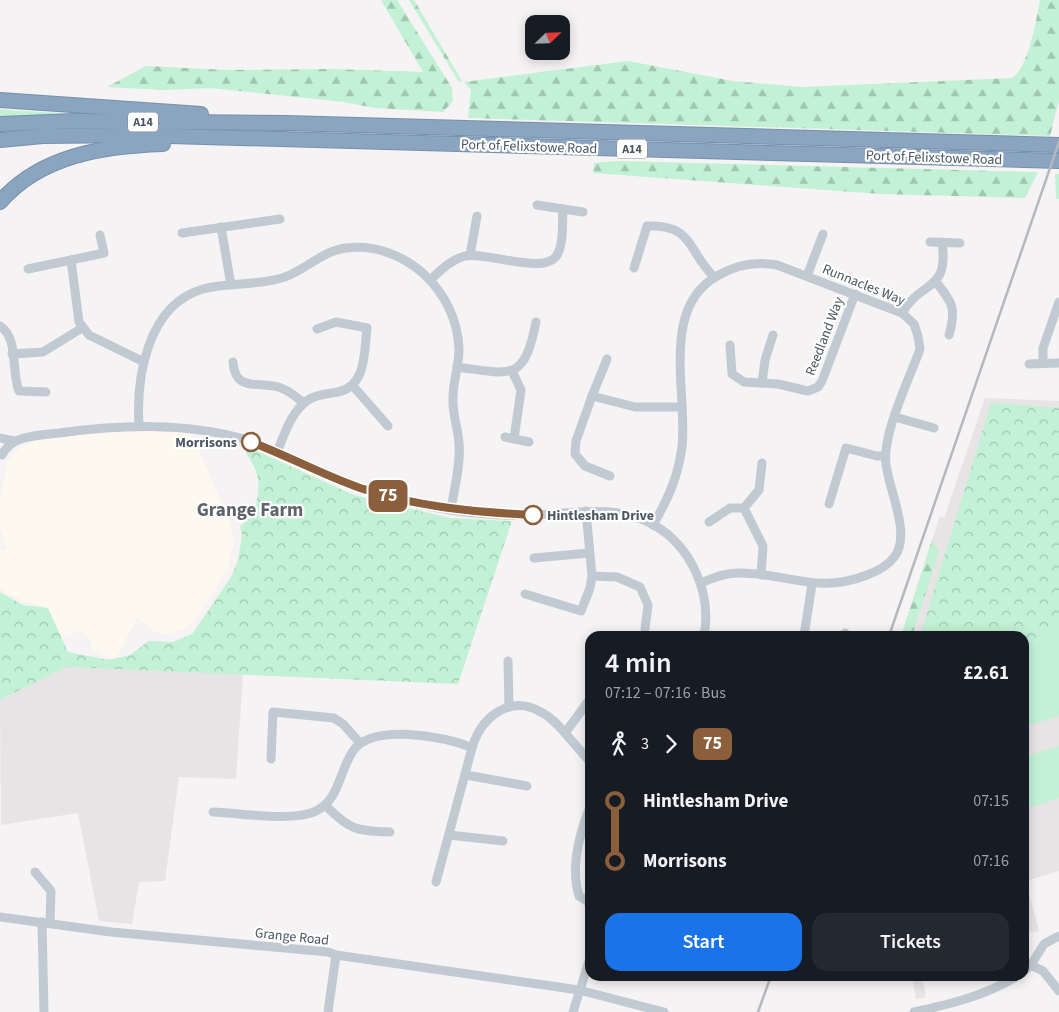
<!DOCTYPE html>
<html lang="en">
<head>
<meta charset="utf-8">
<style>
  body { margin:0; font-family:"Source Sans 3",sans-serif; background:#242831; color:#f1f3f6; height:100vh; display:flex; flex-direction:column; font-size:19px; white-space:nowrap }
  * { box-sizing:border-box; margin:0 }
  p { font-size:16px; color:#9ea1a6 }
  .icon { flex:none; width:28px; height:28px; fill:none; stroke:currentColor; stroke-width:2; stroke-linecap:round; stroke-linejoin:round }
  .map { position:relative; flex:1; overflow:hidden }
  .details { position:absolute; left:585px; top:631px; width:444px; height:350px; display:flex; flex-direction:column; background:#171b24; border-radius:15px; box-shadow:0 2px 12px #0003 }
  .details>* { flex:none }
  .badge { padding:0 10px; border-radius:8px; font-size:18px; line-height:32px }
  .needle { width:32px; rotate:67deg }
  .buttons { position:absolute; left:525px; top:15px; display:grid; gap:10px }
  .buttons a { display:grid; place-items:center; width:45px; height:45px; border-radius:10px; background:#171b24; box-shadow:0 2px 12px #0003; font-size:25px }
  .map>.badge { position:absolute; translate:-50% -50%; box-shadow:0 0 0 2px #fff }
  .legs { display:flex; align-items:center; gap:8px; height:55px; padding:0 20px; font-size:16px }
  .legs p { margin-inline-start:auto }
  .head { display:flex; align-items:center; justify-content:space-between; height:85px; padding:0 20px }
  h1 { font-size:28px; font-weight:600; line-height:38px }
  .cta { display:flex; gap:10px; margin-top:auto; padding:10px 20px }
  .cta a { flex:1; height:58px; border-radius:15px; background:#1a73e8; color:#fff; font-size:20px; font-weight:600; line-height:58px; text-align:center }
  .cta a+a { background:#242831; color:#f1f3f6 }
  ul { padding:0 20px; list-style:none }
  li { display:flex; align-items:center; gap:18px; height:60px; font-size:19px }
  li i { display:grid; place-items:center; width:8px; height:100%; margin:0 6px; background:currentColor }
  li i::after { content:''; width:12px; height:12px; margin:-6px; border:4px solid; border-radius:50%; background:#171b24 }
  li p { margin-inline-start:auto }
  li:first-child i { background:linear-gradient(#0000 50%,currentColor 0) }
  li:last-child i { background:linear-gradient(currentColor 50%,#0000 0) }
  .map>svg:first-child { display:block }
  .commercial { fill:#fdf9ef }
  .education { fill:#e6e4e5 }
  .grass { fill:#c3f1d5 }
  .forest { fill:url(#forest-firs) }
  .park { fill:url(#park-crowns) }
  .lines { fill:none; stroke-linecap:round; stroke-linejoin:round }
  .highway-casing { stroke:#7690ad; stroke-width:16 }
  .minor { stroke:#c1cad2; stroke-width:9 }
  .highway { stroke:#8ba5c1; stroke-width:14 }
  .rail { stroke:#b5b8bd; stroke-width:2.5 }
  .line-1-casing { stroke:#fff; stroke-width:11 }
  .line-1 { stroke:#8b5e3c; stroke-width:8 }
  .stop-1-dot { fill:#fff; stroke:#8b5e3c; stroke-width:2.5 }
  .labels { text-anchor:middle; stroke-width:4.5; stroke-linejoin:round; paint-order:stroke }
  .shield { fill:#fff; stroke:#808990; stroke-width:1 }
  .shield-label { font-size:12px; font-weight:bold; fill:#4a5661 }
  .street-label { font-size:14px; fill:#4a5661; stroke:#fff }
  .stop-label { font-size:14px; font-weight:bold; fill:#4a5661; stroke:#fff; text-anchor:end }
  .district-label { font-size:19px; font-weight:bold; fill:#5f6368; stroke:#fff }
</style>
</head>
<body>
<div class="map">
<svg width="1059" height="1012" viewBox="0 0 1059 1012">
  <defs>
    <pattern id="forest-firs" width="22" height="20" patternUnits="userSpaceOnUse" patternTransform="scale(1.25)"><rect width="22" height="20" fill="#c3f1d5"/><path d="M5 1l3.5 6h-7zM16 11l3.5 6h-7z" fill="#a0c6b0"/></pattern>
    <pattern id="park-crowns" width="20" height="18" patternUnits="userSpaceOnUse" patternTransform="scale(1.25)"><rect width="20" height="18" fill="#c3f1d5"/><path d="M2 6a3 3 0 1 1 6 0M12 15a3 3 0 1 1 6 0" fill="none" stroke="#a0c6b0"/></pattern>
  </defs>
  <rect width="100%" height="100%" fill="#f5f3f3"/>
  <path class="commercial" d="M121,431L191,432L230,522L234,543L228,568L217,587L193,623L183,630L169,634L154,632L137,618L117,657L112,658L92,650L91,644L82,630L60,638L48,608L23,601L0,589V551L7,548L0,529V498L8,462L19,448L38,440Z"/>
  <g class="education">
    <path d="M985,398L1059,401V871L1026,881L1039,931L1027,933L1024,922V636H901L940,516L944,518Z"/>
    <path d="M66,667L243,674L236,779L179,777L165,881L139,882L132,924L99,921L78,813L1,825L0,700Z"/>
    <path d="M912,976H922L926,997L916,999Z"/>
  </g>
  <g class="grass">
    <path d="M0,109L10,110L109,116L0,121Z"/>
    <path d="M1059,632V716L1024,727V643Z"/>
    <path d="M1059,746V798L1031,807L1024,786V757Z"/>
  </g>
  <g class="forest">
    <path d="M381,0H397L452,88L453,101L443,112L375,108L344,102L210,88L164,90L107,87L146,66L227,70L333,69L423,72Z"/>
    <path d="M409,0H414L462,81L459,82Z"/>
    <path d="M1040,0H1059V100L1050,136L468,118L471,90L464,82L628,61L733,81L803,87L1012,78C1029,67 1036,20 1040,0Z"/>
    <path d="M619,161L996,171L1038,172L1025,198L880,194L593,173L594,163Z"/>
    <path d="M1055,174H1059V199H1056Z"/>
    <path d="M932,540L939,551L912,636H901Z"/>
  </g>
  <g class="park">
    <path d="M991,403L1059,408V632L1024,643V636H920Z"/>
    <path d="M248,447L354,495L450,518L512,521L458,684L66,667L0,700V592L23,605L48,608L68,652L109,660L130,655L149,641L174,642L193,633L231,577L238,560L242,536L240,526L255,514C259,485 263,479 246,453Z"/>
  </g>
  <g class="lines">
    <g class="highway-casing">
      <g id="highway">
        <path d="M0,100L201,114"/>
        <path d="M0,124L75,121L286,123L1059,145"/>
        <path d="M0,140L43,136L136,135L1059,161"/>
        <path d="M0,202C41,155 104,146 163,144"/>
      </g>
    </g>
    <g class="minor">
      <path d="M537,205L583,212"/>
      <path d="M221,227L231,285"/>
      <path d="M182,233L280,219"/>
      <path d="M930,242L960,243"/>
      <path d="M470,255L477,216"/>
      <path d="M71,260L79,322L89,335L144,362"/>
      <path d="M634,268L647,226C693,224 687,250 714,277"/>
      <path d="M28,269L104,253L100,235"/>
      <path d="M807,276L823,234"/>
      <path d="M430,280C440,271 450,260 465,256C486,251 545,276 557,255C564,243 562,223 563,209"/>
      <path d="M936,282C952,302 957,308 949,335"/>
      <path d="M902,313C922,279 949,293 942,242"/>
      <path d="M0,326C19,338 11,372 19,391L46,392"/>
      <path d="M730,345L732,374L744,382L778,384L808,391L818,387L822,381L855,294"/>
      <path d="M12,354L43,352L82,328"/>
      <path d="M233,362C235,394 261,380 281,388C290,391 297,398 304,403"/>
      <path d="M1043,363V348L1059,302"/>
      <path d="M1029,364L1059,363"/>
      <path d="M457,367C511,374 524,383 536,322"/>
      <path d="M512,371L521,390L514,439"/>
      <path d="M762,383L765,360L773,335"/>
      <path d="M353,386L388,426"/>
      <path d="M592,396L607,359"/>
      <path d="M895,417L934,428"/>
      <path d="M139,426C136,378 147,305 203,289C229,282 259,286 285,277C307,269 322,251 346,248C405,241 457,291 459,349C459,367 452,384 453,402C453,416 458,429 459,443C461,465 454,489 451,510"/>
      <path d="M505,437L529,442"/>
      <path d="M0,438L14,441"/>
      <path d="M277,452C285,433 291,412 308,400C317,394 328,394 338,392C367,386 364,351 367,328L336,322L317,329"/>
      <path d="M2,455C11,435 40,435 59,433C120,425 184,422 244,439C276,449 306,466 337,479C372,494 412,504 450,510C477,514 508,516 535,515C576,513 616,504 654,525C692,547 712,594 704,636"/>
      <path d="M610,476L585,466L575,454L576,441L592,396L635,407H682"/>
      <path d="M829,504L846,448L877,456H885"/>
      <path d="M709,522L730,508H744"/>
      <path d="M653,525C668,499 678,477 682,447C688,393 659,306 719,275C738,264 756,261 777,265L902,313L914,324L918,336L920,349C909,380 882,434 886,464C889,491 911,533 895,556C888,566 878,571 867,575C816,595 786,572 737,573C724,573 712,578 701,583"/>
      <path d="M534,558L589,553"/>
      <path d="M761,575L763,546L744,508L759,490L762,463"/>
      <path d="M592,576L617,577L640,587L648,605L645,629"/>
      <path d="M525,594L581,611L590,588L592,576L586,511"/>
      <path d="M804,636L812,584"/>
      <path d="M844,636L845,633"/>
      <path d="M508,661L509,707"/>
      <path d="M590,699L565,733L590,762"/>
      <path d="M271,759L273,712L334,718L343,724L360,743"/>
      <path d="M466,775L527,786"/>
      <path d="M325,805C350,830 356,831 390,832"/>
      <path d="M590,807C580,832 570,868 579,896L590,903"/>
      <path d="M213,812C239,813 294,822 316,811C340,799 339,771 353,751C371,723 446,736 472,748"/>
      <path d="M449,835L503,841"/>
      <path d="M35,872L51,891L50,923"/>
      <path d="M436,882L472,748C481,717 510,694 541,712C551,717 558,725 565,733"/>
      <path d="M0,917L111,932L328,952L336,955L579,990L664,1012"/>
      <path d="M42,922L44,1012"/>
      <path d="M1031,965L1043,971L1059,991"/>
      <path d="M1024,971L1031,965L1044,944L1059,936"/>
      <path d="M328,1012L336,955"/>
      <path d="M573,1012L590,958"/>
      <path d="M914,1012C950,1004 985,996 1017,976"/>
    </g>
    <use href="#highway" class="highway"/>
    <g class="rail">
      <path d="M889,636L1059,142"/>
      <path d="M758,1012L771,976"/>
    </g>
  </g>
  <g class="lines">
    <g class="line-1-casing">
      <path id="line-1" d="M251,442C288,456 323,475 360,488C417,507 474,512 533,515"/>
    </g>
    <use href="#line-1" class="line-1"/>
  </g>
  <g class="stop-1-dot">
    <circle cx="251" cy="442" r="9"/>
    <circle cx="533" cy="515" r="9"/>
  </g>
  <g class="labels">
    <g class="shield">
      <rect x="128" y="112.5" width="30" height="19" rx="4"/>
      <rect x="617" y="139.5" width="30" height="19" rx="4"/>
    </g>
    <g class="shield-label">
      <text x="143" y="126">A14</text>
      <text x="632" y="153">A14</text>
    </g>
    <g class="street-label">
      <text transform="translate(529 146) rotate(2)" y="5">Port of Felixstowe Road</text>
      <text transform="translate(934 157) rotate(2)" y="5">Port of Felixstowe Road</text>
      <text transform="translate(864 284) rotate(22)" y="5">Runnacles Way</text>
      <text transform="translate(824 336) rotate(-69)" y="5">Reedland Way</text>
      <text transform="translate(292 936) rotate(6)" y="5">Grange Road</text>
    </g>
    <g class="stop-label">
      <text x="237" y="447">Morrisons</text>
      <text x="547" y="520" text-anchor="start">Hintlesham Drive</text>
    </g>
    <g class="district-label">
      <text x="250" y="516">Grange Farm</text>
    </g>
  </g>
</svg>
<div class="buttons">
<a><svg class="needle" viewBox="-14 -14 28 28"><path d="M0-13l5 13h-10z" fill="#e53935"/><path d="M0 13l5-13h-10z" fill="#9ea1a6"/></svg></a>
</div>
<b class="badge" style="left:388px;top:496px;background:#8b5e3c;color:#fff">75</b>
<section class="details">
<div class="head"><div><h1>4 min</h1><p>07:12 – 07:16 · Bus</p></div><b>£2.61</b></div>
<div class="legs"><svg class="icon" aria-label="walk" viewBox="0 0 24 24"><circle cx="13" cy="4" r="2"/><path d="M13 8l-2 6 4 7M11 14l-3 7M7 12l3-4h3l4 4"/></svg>3<svg class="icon" aria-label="forward" viewBox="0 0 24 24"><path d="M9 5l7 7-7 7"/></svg><b class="badge" style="background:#8b5e3c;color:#fff">75</b></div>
<ul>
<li><i style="color:#8b5e3c"></i><b>Hintlesham Drive</b><p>07:15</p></li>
<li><i style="color:#8b5e3c"></i><b>Morrisons</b><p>07:16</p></li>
</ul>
<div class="cta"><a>Start</a><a>Tickets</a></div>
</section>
</div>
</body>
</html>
